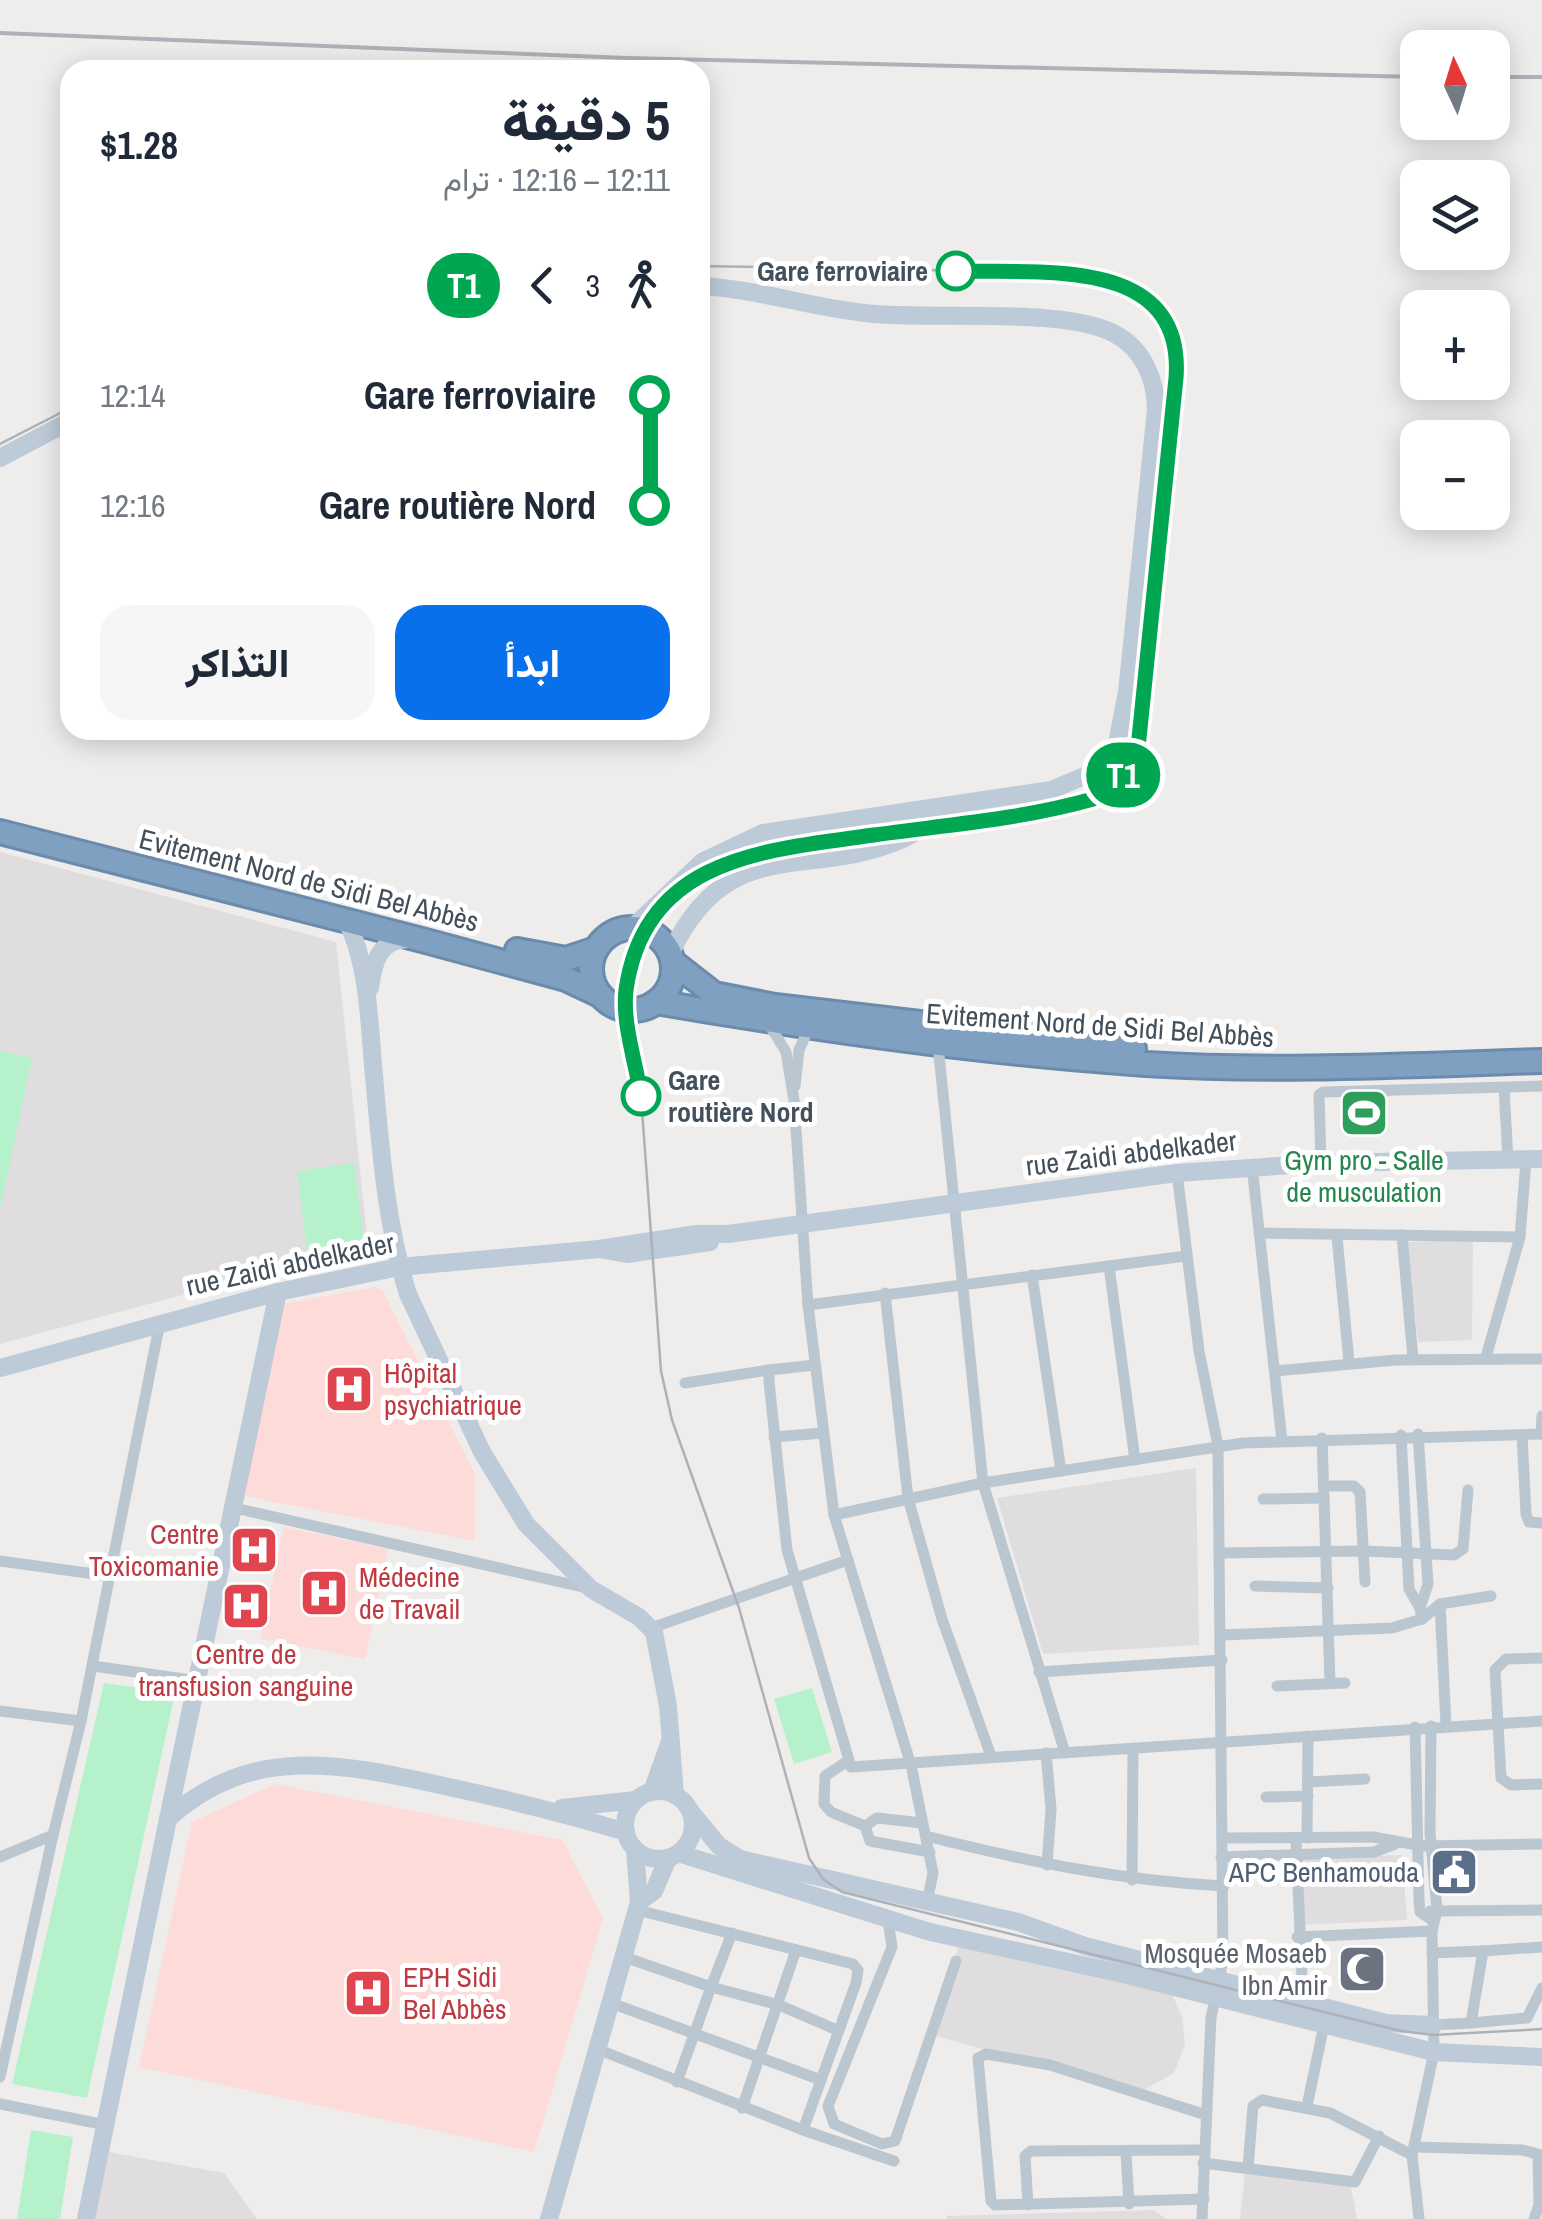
<!DOCTYPE html>
<html lang="ar">
<head>
<meta charset="utf-8">
<style>
  body { margin:0; font-family:"Archivo Narrow",Vazirmatn,sans-serif; background:#f6f6f7; color:#1f2937; direction:rtl; height:100vh; display:flex; flex-direction:column; font-size:38px; white-space:nowrap }
  * { box-sizing:border-box; margin:0 }
  p { font-size:32px; color:#747a83 }
  .icon { flex:none; width:55px; height:55px; fill:none; stroke:currentColor; stroke-width:2; stroke-linecap:round; stroke-linejoin:round }
  .map { position:relative; flex:1; overflow:hidden; direction:ltr }
  .drawer { position:absolute; left:60px; top:60px; width:650px; height:680px; display:flex; flex-direction:column; background:#fff; border-radius:30px; box-shadow:0 5px 25px #0003; direction:rtl }
  .drawer>* { flex:none }
  .badge { padding:0 20px; border-radius:32px; font-size:35px; line-height:65px }
  .needle { width:65px; rotate:356deg }
  .tools { position:absolute; left:1400px; top:30px; display:grid; gap:20px }
  .tools a { display:grid; place-items:center; width:110px; height:110px; border-radius:20px; background:#fff; box-shadow:0 5px 25px #0003; font-size:50px }
  .map>.badge { position:absolute; translate:-50% -50%; box-shadow:0 0 0 5px #fff }
  .legs { display:flex; align-items:center; gap:15px; height:110px; padding:0 40px; font-size:32px }
  .legs p { margin-inline-start:auto }
  .head { display:flex; align-items:center; justify-content:space-between; height:170px; padding:0 40px }
  h1 { font-size:55px; font-weight:800; line-height:75px }
  .action { display:flex; gap:20px; margin-top:auto; padding:20px 40px }
  .action a { flex:1; height:115px; border-radius:30px; background:#0970ec; color:#fff; font-size:40px; font-weight:800; line-height:115px; text-align:center }
  .action a+a { background:#f6f6f7; color:#1f2937 }
  ul { padding:0 40px; list-style:none }
  li { display:flex; align-items:center; gap:35px; height:110px; font-size:38px }
  li i { display:grid; place-items:center; width:15px; height:100%; margin:0 12px; background:currentColor }
  li i::after { content:''; width:25px; height:25px; margin:-12px; border:8px solid; border-radius:50%; background:#fff }
  li p { margin-inline-start:auto }
  li:first-child i { background:linear-gradient(#0000 50%,currentColor 0) }
  li:last-child i { background:linear-gradient(currentColor 50%,#0000 0) }
  .map>svg:first-child { display:block }
  .education { fill:#e0ddde }
  .medical { fill:#fddbd8 }
  .green { fill:#b5f2cc }
  .lines { fill:none; stroke-linecap:round; stroke-linejoin:round }
  .highway-casing { stroke:#6a8bac; stroke-width:28 }
  .street { stroke:#bbc7d0; stroke-width:11 }
  .secondary { stroke:#bdcad8; stroke-width:18 }
  .highway { stroke:#7fa0c0; stroke-width:22 }
  .tram { stroke:#aeb2b8; stroke-width:2.5 }
  .rail { stroke:#aeb2b8; stroke-width:4 }
  .line-1-casing { stroke:#fff; stroke-width:22 }
  .line-1 { stroke:#00a651; stroke-width:15 }
  .stop-1-dot { fill:#fff; stroke:#00a651; stroke-width:5 }
  .labels { text-anchor:middle; stroke-width:10; stroke-linejoin:round; paint-order:stroke }
  .stop-label { font-size:28px; font-weight:bold; fill:#43505b; stroke:#fff; text-anchor:end }
  .street-label { font-size:28px; fill:#43505b; stroke:#fff }
  .leisure-label { font-size:28px; fill:#27864d; stroke:#fff }
  .health-label { font-size:28px; fill:#be3a42; stroke:#fff; text-anchor:start }
  .service-label { font-size:28px; fill:#4e5e75; stroke:#fff; text-anchor:end }
  .worship-label { font-size:28px; fill:#5b616d; stroke:#fff; text-anchor:end }
</style>
</head>
<body>
<div class="map">
<svg width="1542" height="2219" viewBox="0 0 1542 2219">
  <rect width="100%" height="100%" fill="#efecec"/>
  <g class="education">
    <path d="M0,852L336,942L369,1255L245,1278L0,1344Z"/>
    <path d="M1473,1240L1472,1340L1418,1342L1407,1242Z"/>
    <path d="M1196,1468L1199,1645L1043,1654L997,1498Z"/>
    <path d="M1402,1855L1407,1920L1299,1925L1298,1859Z"/>
    <path d="M959,1942L1171,1992L1182,2016L1185,2045L1174,2073L1138,2093L937,2036Z"/>
    <path d="M108,2152L224,2173L257,2219H88Z"/>
    <path d="M1245,2171L1349,2176L1357,2219H1240Z"/>
    <path d="M1154,2210L1166,2219H947V2216Z"/>
  </g>
  <g class="medical">
    <path d="M375,1287L383,1291L475,1474V1541L244,1496L283,1304Z"/>
    <path d="M284,1527L388,1549L365,1659L260,1638Z"/>
    <path d="M275,1784L562,1840L603,1918L534,2152L139,2067L192,1822Z"/>
  </g>
  <g class="green">
    <path d="M0,1051L32,1058L0,1210Z"/>
    <path d="M354,1163L365,1248L308,1255L297,1171Z"/>
    <path d="M104,1683L175,1693L87,2098L12,2084Z"/>
    <path d="M812,1688L832,1752L794,1764L774,1699Z"/>
    <path d="M31,2130L73,2137L60,2219H17Z"/>
  </g>
  <g class="lines">
    <g class="highway-casing">
      <g id="highway">
        <path d="M0,832L422,940L566,979L600,995"/>
        <circle cx="632" cy="969" r="41"/>
        <path d="M517,950L566,959L596,949"/>
        <path d="M673,962L714,994L775,1006L1134,1048"/>
        <path d="M656,1002C819,1030 982,1053 1146,1064C1278,1072 1410,1065 1542,1061"/>
      </g>
    </g>
    <g class="street">
      <path d="M767,1021L786,1052L794,1100L808,1305L834,1515L911,1765L933,1873L927,1903"/>
      <path d="M938,1045L983,1483L1065,1753"/>
      <path d="M795,1086L799,1050L809,1028"/>
      <path d="M1504,1088L1508,1160"/>
      <path d="M1321,1163L1319,1095L1323,1092L1542,1086"/>
      <path d="M1252,1166L1282,1441"/>
      <path d="M1177,1173L1199,1351L1218,1446L1223,1960L1211,2018L1202,2219"/>
      <path d="M1259,1233L1520,1237"/>
      <path d="M1402,1235L1413,1359"/>
      <path d="M1337,1237L1349,1362"/>
      <path d="M1109,1266L1135,1460"/>
      <path d="M1032,1275L1061,1471"/>
      <path d="M885,1293L908,1498L942,1619L991,1756"/>
      <path d="M808,1305L1186,1256"/>
      <path d="M1486,1357L1520,1237L1526,1160"/>
      <path d="M815,1365L769,1370V1382L787,1550L851,1767L1542,1721"/>
      <path d="M1275,1371L1396,1360L1542,1359"/>
      <path d="M685,1383L769,1370"/>
      <path d="M1541,1434L1542,1416"/>
      <path d="M1401,1435L1409,1589L1420,1608"/>
      <path d="M1522,1435L1526,1514L1529,1522L1542,1523"/>
      <path d="M774,1437L823,1433"/>
      <path d="M1322,1438L1330,1683"/>
      <path d="M1324,1486H1354L1360,1492L1365,1582"/>
      <path d="M1263,1499L1324,1498"/>
      <path d="M235,1508L587,1588"/>
      <path d="M834,1515L983,1483L1243,1443L1542,1434"/>
      <path d="M1219,1553L1364,1551L1454,1555L1463,1549L1468,1490"/>
      <path d="M0,1561L109,1576"/>
      <path d="M1255,1586L1328,1588"/>
      <path d="M1440,1604L1446,1724"/>
      <path d="M1422,1619L1440,1604L1491,1596"/>
      <path d="M651,1628L848,1560"/>
      <path d="M1221,1635L1392,1628L1422,1619L1420,1608L1428,1584L1418,1434"/>
      <path d="M1542,1658L1506,1659L1495,1670L1501,1778L1511,1785L1542,1784"/>
      <path d="M93,1666L198,1681"/>
      <path d="M1039,1672L1222,1660"/>
      <path d="M1277,1686L1345,1683"/>
      <path d="M0,1711L81,1721L160,1322"/>
      <path d="M1415,1727L1419,1900L1420,1912L1432,1920"/>
      <path d="M1046,1753L1051,1809L1047,1865"/>
      <path d="M846,1762L825,1776L824,1804L831,1812L865,1826"/>
      <path d="M1308,1782L1365,1779"/>
      <path d="M1266,1797L1308,1796"/>
      <path d="M922,1823L877,1818L865,1826L870,1841L930,1852"/>
      <path d="M926,1836C1025,1861 1122,1881 1224,1886"/>
      <path d="M1222,1838L1373,1837L1423,1846L1542,1844"/>
      <path d="M1296,1838L1303,2002"/>
      <path d="M1307,1838L1308,1736"/>
      <path d="M0,1857L53,1835L81,1721"/>
      <path d="M1221,1857L1374,1852L1395,1844"/>
      <path d="M1132,1880L1133,1749"/>
      <path d="M1430,1911L1542,1910"/>
      <path d="M888,1920L892,1947L828,2106L834,2124L882,2144L895,2141L956,1961"/>
      <path d="M1297,1937L1432,1931"/>
      <path d="M1432,1953L1483,1951"/>
      <path d="M624,1957L711,1987L732,1933"/>
      <path d="M611,2003L821,2080"/>
      <path d="M1471,2023L1527,2018L1542,1988"/>
      <path d="M1433,2025L1471,2023L1483,1951L1542,1947"/>
      <path d="M597,2049L803,2130L856,1983L858,1970L853,1964L637,1910"/>
      <path d="M0,2077L53,1835"/>
      <path d="M677,2082L711,1987L779,2005L837,2030"/>
      <path d="M0,2104L106,2125"/>
      <path d="M1307,2106L1324,2025"/>
      <path d="M742,2108L796,1950"/>
      <path d="M1203,2114L1050,2065L986,2054L978,2058L991,2201L995,2205L1204,2199"/>
      <path d="M803,2130L894,2161"/>
      <path d="M1415,2147L1522,2150L1538,2154L1539,2205L1534,2219"/>
      <path d="M1126,2153L1129,2204"/>
      <path d="M1203,2163L1355,2182L1379,2136"/>
      <path d="M1248,2168L1253,2106L1262,2100L1330,2113L1412,2155"/>
      <path d="M1028,2205L1025,2156L1031,2151L1203,2150"/>
      <path d="M1419,2219L1412,2155L1434,2052L1432,1931L1437,1910L1430,1833L1431,1726"/>
    </g>
    <g class="secondary">
      <path d="M0,458L70,421"/>
      <path d="M347,921C368,965 369,1018 373,1065C380,1140 385,1222 408,1294L482,1452L526,1524L591,1589L639,1617L654,1632L668,1706L675,1795"/>
      <path d="M632,928L702,862L763,833L1051,790L1094,772L1117,743L1127,692L1156,410C1156,379 1143,349 1115,334C1062,306 931,321 865,313C809,307 757,289 700,286"/>
      <path d="M670,954C729,830 808,882 905,838C920,831 926,819 938,808"/>
      <path d="M370,988C373,962 380,937 411,939"/>
      <path d="M599,1249L627,1254L710,1242"/>
      <path d="M0,1368L278,1292L399,1267L599,1249L697,1234H728L1177,1173L1321,1163L1542,1159"/>
      <circle cx="659" cy="1825" r="34"/>
      <path d="M652,1792L670,1741"/>
      <path d="M562,1808L636,1800"/>
      <path d="M691,1812L719,1846L740,1859L1018,1922L1085,1946L1386,2023L1433,2025"/>
      <path d="M168,1819L278,1292"/>
      <path d="M678,1853L930,1932L1119,1973L1434,2052L1542,2057"/>
      <path d="M639,1902L654,1891L668,1858"/>
      <path d="M86,2219L168,1819C252,1741 348,1765 449,1787C509,1800 567,1814 626,1832"/>
      <path d="M549,2219L639,1902L635,1849"/>
    </g>
    <use href="#highway" class="highway"/>
    <g class="tram">
      <path d="M700,266C807,268 913,268 1020,273C1050,275 1090,271 1118,282C1152,295 1170,321 1177,355L1140,739C1131,775 1108,794 1074,804L755,851L686,885L661,911L632,965L626,1009L641,1096L661,1371L672,1420L739,1608L809,1858L823,1879L842,1892L1401,2031L1433,2035L1542,2029"/>
      <path d="M0,444L70,408"/>
    </g>
    <g class="rail">
      <path d="M0,33L627,58L1418,77"/>
      <path d="M1492,77H1542"/>
    </g>
  </g>
  <g class="lines">
    <g class="line-1-casing">
      <path id="line-1" d="M641,1096C636,1063 622,1023 626,990C645,856 768,850 874,835C946,825 1023,819 1093,799L1121,778L1138,748L1176,378C1185,254 1038,274 956,271"/>
    </g>
    <use href="#line-1" class="line-1"/>
  </g>
  <defs>
    <g id="stadium-square" transform="scale(2.5)"><rect x="-9" y="-9" width="18" height="18" rx="4" fill="#2e9e5b" stroke="#fff"/><path d="M0-5a6.5 5 0 1 0 0 10a6.5 5 0 1 0 0-10ZM-3.5-1.8h7v3.6h-7Z" fill="#fff"/></g>
    <g id="hospital-square" transform="scale(2.5)"><rect x="-9" y="-9" width="18" height="18" rx="4" fill="#e0444e" stroke="#fff"/><path d="M-5-5h3v3.5h4V-5h3V5h-3V1.5h-4V5h-3Z" fill="#fff"/></g>
    <g id="civic-square" transform="scale(2.5)"><rect x="-9" y="-9" width="18" height="18" rx="4" fill="#5c6f8a" stroke="#fff"/><path d="M-.6-6.5H3V-4.5H.6V-3L4-1V1h2V6H-6V1h2V-1L-.6-3ZM-1.2 2.5V6h2.4V2.5Z" fill="#fff"/></g>
    <g id="mosque-square" transform="scale(2.5)"><rect x="-9" y="-9" width="18" height="18" rx="4" fill="#6b7280" stroke="#fff"/><path d="M3.5-4.9A6 6 0 1 0 3.5 4.9A5 5 0 1 1 3.5-4.9Z" fill="#fff"/></g>
  </defs>
  <g fill-rule="evenodd">
    <use href="#stadium-square" x="1364" y="1113"/>
    <use href="#hospital-square" x="349" y="1389"/>
    <use href="#hospital-square" x="254" y="1550"/>
    <use href="#hospital-square" x="324" y="1593"/>
    <use href="#hospital-square" x="246" y="1606"/>
    <use href="#civic-square" x="1454" y="1872"/>
    <use href="#mosque-square" x="1362" y="1969"/>
    <use href="#hospital-square" x="368" y="1993"/>
  </g>
  <g class="stop-1-dot">
    <circle cx="956" cy="271" r="18"/>
    <circle cx="641" cy="1096" r="18"/>
  </g>
  <g class="labels">
    <g class="stop-label">
      <text x="928" y="281">Gare ferroviaire</text>
      <text x="668" y="1090" text-anchor="start">Gare<tspan x="668" dy="32">routière Nord</tspan></text>
    </g>
    <g class="street-label">
      <text transform="translate(309 880) rotate(14)" y="10">Evitement Nord de Sidi Bel Abbès</text>
      <text transform="translate(1100 1025) rotate(4)" y="10">Evitement Nord de Sidi Bel Abbès</text>
      <text transform="translate(1131 1153) rotate(-7)" y="10">rue Zaidi abdelkader</text>
      <text transform="translate(290 1264) rotate(-12)" y="10">rue Zaidi abdelkader</text>
    </g>
    <g class="leisure-label">
      <text x="1364" y="1170">Gym pro - Salle<tspan x="1364" dy="32">de musculation</tspan></text>
    </g>
    <g class="health-label">
      <text x="384" y="1383">Hôpital<tspan x="384" dy="32">psychiatrique</tspan></text>
      <text x="219" y="1544" text-anchor="end">Centre<tspan x="219" dy="32">Toxicomanie</tspan></text>
      <text x="359" y="1587">Médecine<tspan x="359" dy="32">de Travail</tspan></text>
      <text x="246" y="1664" text-anchor="middle">Centre de<tspan x="246" dy="32">transfusion sanguine</tspan></text>
      <text x="403" y="1987">EPH Sidi<tspan x="403" dy="32">Bel Abbès</tspan></text>
    </g>
    <g class="service-label">
      <text x="1419" y="1882">APC Benhamouda</text>
    </g>
    <g class="worship-label">
      <text x="1327" y="1963">Mosquée Mosaeb<tspan x="1327" dy="32">Ibn Amir</tspan></text>
    </g>
  </g>
</svg>
<div class="tools">
<a><svg class="needle" viewBox="-14 -14 28 28"><path d="M0-13l5 13h-10z" fill="#e53935"/><path d="M0 13l5-13h-10z" fill="#747a83"/></svg></a>
<a><svg class="icon" aria-label="layers" viewBox="0 0 24 24"><path d="M12 4l9 5-9 5-9-5zM3 14l9 5 9-5"/></svg></a>
<a>+</a>
<a>−</a>
</div>
<b class="badge" style="left:1123px;top:775px;background:#00a651;color:#fff">T1</b>
<section class="drawer">
<div class="head"><div><h1>5 دقيقة</h1><p>12:11 – 12:16 · ترام</p></div><b>$1.28</b></div>
<div class="legs"><svg class="icon" aria-label="walk" viewBox="0 0 24 24"><circle cx="13" cy="4" r="2"/><path d="M13 8l-2 6 4 7M11 14l-3 7M7 12l3-4h3l4 4"/></svg>3<svg class="icon" aria-label="back" viewBox="0 0 24 24"><path d="M15 5l-7 7 7 7"/></svg><b class="badge" style="background:#00a651;color:#fff">T1</b></div>
<ul>
<li><i style="color:#00a651"></i><b>Gare ferroviaire</b><p>12:14</p></li>
<li><i style="color:#00a651"></i><b>Gare routière Nord</b><p>12:16</p></li>
</ul>
<div class="action"><a>ابدأ</a><a>التذاكر</a></div>
</section>
</div>
</body>
</html>
